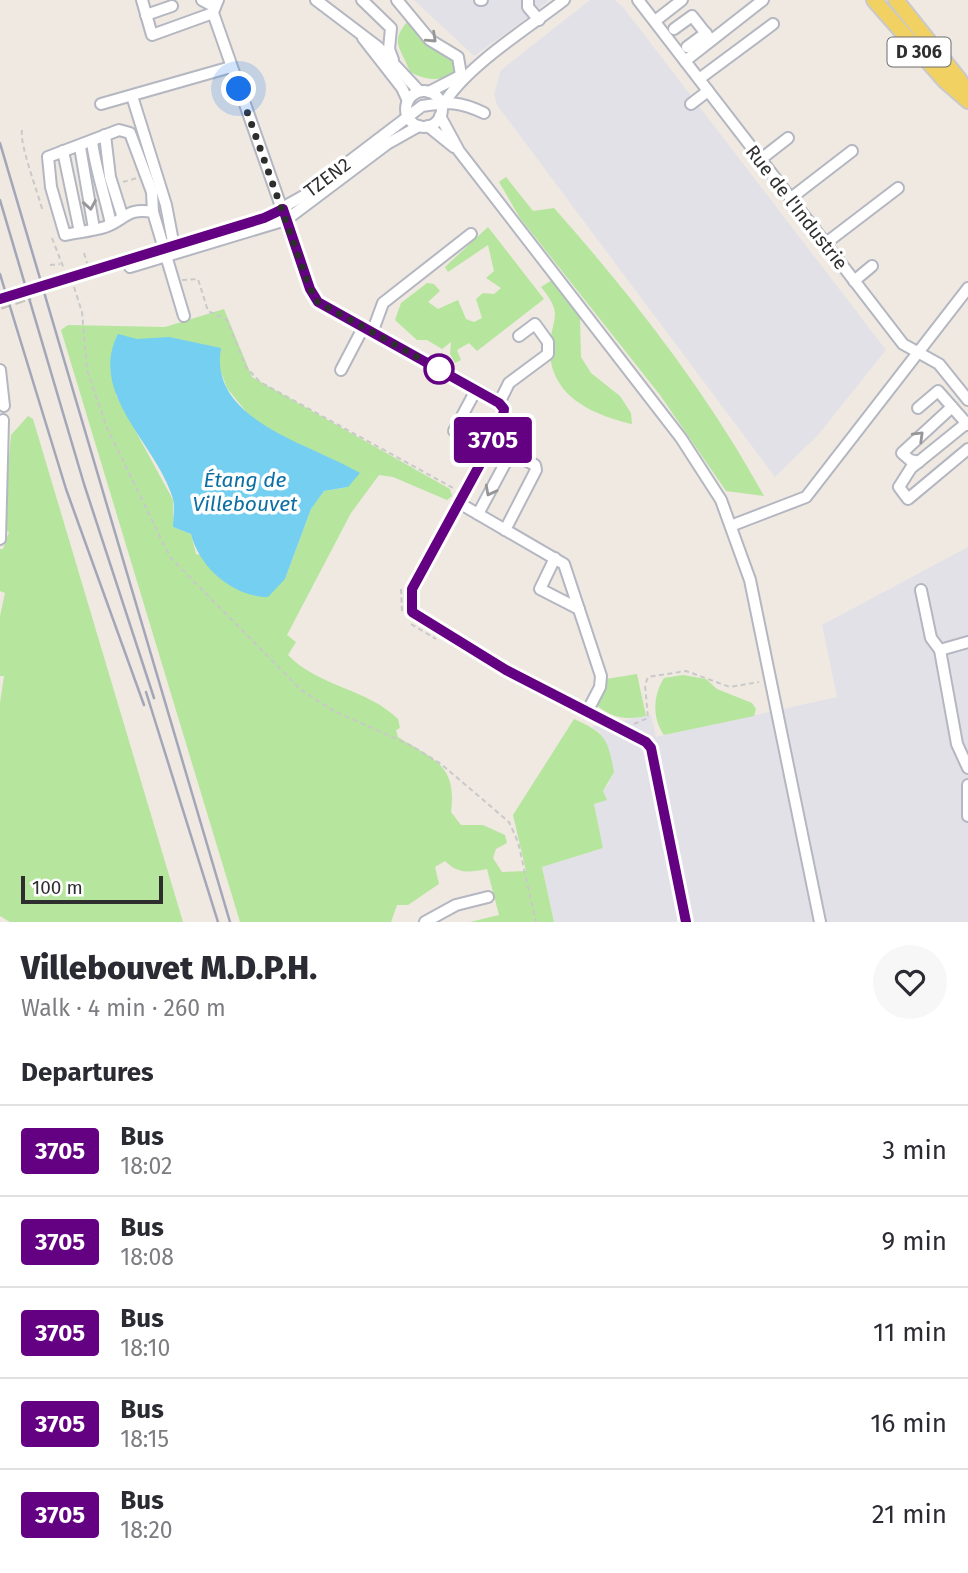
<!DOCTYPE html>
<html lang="en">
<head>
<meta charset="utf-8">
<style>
  body { margin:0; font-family:"Fira Sans",sans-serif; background:#f7f7f7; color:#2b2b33; height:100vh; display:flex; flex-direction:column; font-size:26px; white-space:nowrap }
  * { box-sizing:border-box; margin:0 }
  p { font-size:23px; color:#7c7c81 }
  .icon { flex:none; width:38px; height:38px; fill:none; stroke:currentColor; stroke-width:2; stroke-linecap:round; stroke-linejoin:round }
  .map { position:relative; height:922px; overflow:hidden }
  .drawer { display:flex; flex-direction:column; background:#fff; flex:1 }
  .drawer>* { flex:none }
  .badge { padding:0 14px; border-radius:5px; font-size:24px; line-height:46px }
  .scale { position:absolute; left:21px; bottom:18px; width:142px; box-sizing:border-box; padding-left:7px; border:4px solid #2e2e2e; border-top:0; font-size:19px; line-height:24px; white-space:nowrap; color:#2e2e2e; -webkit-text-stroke:5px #fff; paint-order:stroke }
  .you { position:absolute; width:35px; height:35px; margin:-18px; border:5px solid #fff; border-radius:50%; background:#1a73e8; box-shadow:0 0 0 10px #1a73e833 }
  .map>.badge { position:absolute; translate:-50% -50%; box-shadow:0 0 0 4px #fff }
  h2 { padding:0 21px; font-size:26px; line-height:63px }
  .round { display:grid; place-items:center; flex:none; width:74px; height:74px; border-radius:37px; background:#f7f7f7 }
  .headline { display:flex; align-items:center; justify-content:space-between; height:119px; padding:0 21px }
  h1 { font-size:33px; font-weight:800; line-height:52px }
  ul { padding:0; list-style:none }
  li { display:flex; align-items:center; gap:21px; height:91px; padding:0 21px; border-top:2px solid #e1e1e2 }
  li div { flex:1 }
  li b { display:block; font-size:26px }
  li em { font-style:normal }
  li .badge { min-width:77px; font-weight:700; text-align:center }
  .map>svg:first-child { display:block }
  .industrial { fill:#e3e1e8 }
  .green { fill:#b6e59e; fill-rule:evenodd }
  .water { fill:#75cff0 }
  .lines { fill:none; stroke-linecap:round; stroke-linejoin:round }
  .minor-tunnel { stroke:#c8c4bd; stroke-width:10; stroke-dasharray:10 5; stroke-linecap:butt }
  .minor-casing { stroke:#b4b7c1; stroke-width:14 }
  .major-casing { stroke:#c9c9c9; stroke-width:18 }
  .path { stroke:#c9c9c9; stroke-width:2; stroke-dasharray:5 3.5; stroke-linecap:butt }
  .minor { stroke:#fff; stroke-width:10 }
  .major { stroke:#f2d163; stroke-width:14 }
  .rail { stroke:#a3a6b8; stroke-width:2.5 }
  .oneway { stroke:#969696 }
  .line-casing { stroke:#fff; stroke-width:16 }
  .line { stroke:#640082; stroke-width:10 }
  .walk { stroke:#2e2e2e; stroke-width:7; stroke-dasharray:0 12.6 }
  .stop-dot { fill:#fff; stroke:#640082; stroke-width:3.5 }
  .labels { text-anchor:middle; stroke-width:7; stroke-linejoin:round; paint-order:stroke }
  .shield { fill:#fff; stroke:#6d6d6d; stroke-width:2 }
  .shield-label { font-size:18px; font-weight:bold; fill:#2e2e2e }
  .street-label { font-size:19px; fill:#2e2e2e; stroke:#fff }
  .water-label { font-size:21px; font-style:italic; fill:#0d6fa3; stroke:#fff }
</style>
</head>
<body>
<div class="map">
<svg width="968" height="922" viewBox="0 0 968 922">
  <rect width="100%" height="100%" fill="#efe9e1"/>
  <g class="industrial">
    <path d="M414,0H549L538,9L533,3L524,11L528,17L474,56Z"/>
    <path d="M590,0H615L623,7L886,350L818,435L775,477L497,105L494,94L501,70Z"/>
    <path d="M968,547V922H554L542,867L603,848L594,803L610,782L600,732L591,727L651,715L656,737L837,697L822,625Z"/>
  </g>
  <g class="green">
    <path d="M410,19L451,55L458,71C441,82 428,81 410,72C401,47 388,42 410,19Z"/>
    <path d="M506,177L533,211L554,208C632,296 707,392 764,496L726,491L660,395L520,218L499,182Z"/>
    <path d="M488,227L544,299L477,351L469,343L457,350L461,360L455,363L450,354L451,342L442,349L427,340H417L395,320L401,303L427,283L434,284L440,291L428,302L438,309L458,300L466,319L474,322L482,318L476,299L483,293L494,294L501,288L486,278L494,271L488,245L448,272L445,267Z"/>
    <path d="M552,280L580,317L581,357L591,373L620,396L631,413L632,424C593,415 549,396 550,348C551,317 565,316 541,287Z"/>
    <path d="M224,309L252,377L450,489L452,496L447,500L393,477L379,475L351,513L287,635L296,642L288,655C317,686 368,689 398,719L400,728L396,730L398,737C434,760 457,764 451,812L461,825H483L505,835L507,843L496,849L493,858L502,872L526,871L513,815L574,719C605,733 608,738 614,772L603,791L607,800L594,804L603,848L542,867L554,922H470L499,915L487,869C470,872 459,875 445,861L435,867L439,884L408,905H397L391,922H240L61,330L68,325L165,327ZM118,335L218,364L227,388L252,419L276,433L348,487L324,491L311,509L285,579L196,554L191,534L173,527V500L116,395Z"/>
    <path d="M28,416L33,419L183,922H10L0,916V703L4,676H0V616L5,593L0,591V549H3L9,532L3,528L11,435Z"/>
    <path d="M637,674L646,716C622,721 610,717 591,701L606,679Z"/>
    <path d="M683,675L706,679L717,689L752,703L756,709L754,716L664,735C652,718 653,695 664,678Z"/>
  </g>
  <path class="water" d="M118,334L137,339L169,337L221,348C208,421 312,444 360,473L348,487L324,491L311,509L285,579L268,597C233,597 199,567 191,534L173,527C173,518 175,507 173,499C158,445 87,394 118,334Z"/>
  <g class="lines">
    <path class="minor-tunnel" d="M0,305L30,295"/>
    <g class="minor-casing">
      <g id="minor">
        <path d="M142,0L152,35L213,13"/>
        <path d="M202,0L215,7L218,0"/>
        <path d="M316,0L378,47L419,91"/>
        <path d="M362,0L391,28L389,49L393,60"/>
        <path d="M397,0L430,40L458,57L461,75"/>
        <path d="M480,0H482"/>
        <path d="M528,0V7L539,20"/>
        <path d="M638,0L903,344L939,364L968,400"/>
        <path d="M215,7L213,13L310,289L318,302L492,398L504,409L502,424L412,589V612L506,670L646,742L651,748L686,922"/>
        <path d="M146,15L172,6"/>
        <path d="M655,21L682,0"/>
        <path d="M674,29L692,16L711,40"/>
        <path d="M363,38L402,88L408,101"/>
        <path d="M687,47L706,33"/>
        <path d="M685,61L763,0"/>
        <path d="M699,79L773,24"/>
        <circle cx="424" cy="109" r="18"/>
        <path d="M429,92L460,76"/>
        <path d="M132,96L166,205L175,252"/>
        <path d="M101,104L231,67"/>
        <path d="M691,104L708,91"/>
        <path d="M443,105C466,66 528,28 564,0"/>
        <path d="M440,116L459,151L681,438L721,500L750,580L820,922"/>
        <path d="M428,126L454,147"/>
        <path d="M105,135L110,177L122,215"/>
        <path d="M92,142C96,171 105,196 111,224"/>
        <path d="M80,147L94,229"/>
        <path d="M63,151L80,232"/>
        <path d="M761,159L788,138"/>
        <path d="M791,198L852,151"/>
        <path d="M153,212C127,207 125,220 105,227C92,231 78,232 65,235L51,187L48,157L119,130L130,133L152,192L153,212L184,316"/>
        <path d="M826,243L898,188"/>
        <path d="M130,267L286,220L387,144L419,126"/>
        <path d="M854,281L872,266"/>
        <path d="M0,299L264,218L305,195L422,106C449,102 459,101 484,113"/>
        <path d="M372,333L383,303L471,234"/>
        <path d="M0,370L4,406"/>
        <path d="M341,370L363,328"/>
        <path d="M499,403L509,383L548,354V342L535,324L519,336"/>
        <path d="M918,408L938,391L968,425"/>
        <path d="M968,422L911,468L899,487L908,499L968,449"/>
        <path d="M454,431L476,390"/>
        <path d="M919,462L910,460L902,453L952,407"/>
        <path d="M459,503L564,564L601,676L600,687L587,712"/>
        <path d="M478,514L509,456L515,455L535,465L536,470L505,530"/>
        <path d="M733,525L806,497L968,288"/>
        <path d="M0,539L3,420"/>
        <path d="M555,558L540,589L579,609"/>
        <path d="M921,590L931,638L940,650L957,744L968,768"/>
        <path d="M940,650L968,642"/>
        <path d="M968,785V816"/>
        <path d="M425,922L456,905L488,897"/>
      </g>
    </g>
    <g class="major-casing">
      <g id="major">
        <path d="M874,0L945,81L968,101"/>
        <path d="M896,0L959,79L968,96"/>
      </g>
    </g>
    <g class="path">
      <path d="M22,130C19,143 38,193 43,212"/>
      <path d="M123,182L137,178"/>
      <path d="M52,238L64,269"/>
      <path d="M84,253L87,263"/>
      <path d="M50,265L60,264"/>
      <path d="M182,280L198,279L208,311L227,320L246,367L260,382L455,489"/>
      <path d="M74,287L82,312L87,370L107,428L170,557L301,690L334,711L412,746L441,764L509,822L518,842L536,922"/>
      <path d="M401,589L402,611"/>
      <path d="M411,624L436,639"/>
      <path d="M634,724L648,718L645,685L648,677L686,671L730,687L759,682"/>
    </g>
    <use href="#minor" class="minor"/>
    <use href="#major" class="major"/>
    <g class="rail">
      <path d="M0,143L230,922"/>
      <path d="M0,200L84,484L154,698"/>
      <path d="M0,274L66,489L144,705"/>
      <path d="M146,692L218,922"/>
    </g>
  </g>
  <defs><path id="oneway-chevron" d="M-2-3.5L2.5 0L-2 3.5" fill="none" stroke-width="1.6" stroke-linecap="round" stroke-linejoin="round" transform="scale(1.75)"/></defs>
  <g class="oneway">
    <use href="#oneway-chevron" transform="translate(432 38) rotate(43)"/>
    <use href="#oneway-chevron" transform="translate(90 205) rotate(80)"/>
    <use href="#oneway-chevron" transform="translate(919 436) rotate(-44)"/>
    <use href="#oneway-chevron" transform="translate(490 491) rotate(118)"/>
  </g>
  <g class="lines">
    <g class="line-casing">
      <path id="line" d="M0,299L264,218L283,209L310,289L318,302L499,403L504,409L502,424L412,589V612L506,670L646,742L651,748L686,922"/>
    </g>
    <use href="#line" class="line"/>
    <path class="walk" d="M239,89L310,289L318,302L439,369"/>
  </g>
  <circle class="stop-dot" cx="439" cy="369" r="14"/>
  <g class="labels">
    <rect class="shield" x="887.5" y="37.5" width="63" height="29" rx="5"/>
    <g class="shield-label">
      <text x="919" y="58">D 306</text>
    </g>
    <g class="street-label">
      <text transform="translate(327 177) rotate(-37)" y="7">TZEN2</text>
      <text transform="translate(797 207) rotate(52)" y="7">Rue de l'Industrie</text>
    </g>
    <g class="water-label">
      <text x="245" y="487">Étang de<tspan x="245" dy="24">Villebouvet</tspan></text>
    </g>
  </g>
</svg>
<div class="scale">100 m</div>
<div class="you" style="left:239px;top:89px"></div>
<b class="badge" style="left:493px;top:440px;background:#640082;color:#fff">3705</b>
</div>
<section class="drawer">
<div class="headline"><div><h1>Villebouvet M.D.P.H.</h1><p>Walk · 4 min · 260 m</p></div><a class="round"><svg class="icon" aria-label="heart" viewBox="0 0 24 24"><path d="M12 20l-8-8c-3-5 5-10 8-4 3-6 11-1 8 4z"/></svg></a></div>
<h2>Departures</h2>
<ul>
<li><span class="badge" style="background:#640082;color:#fff">3705</span><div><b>Bus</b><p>18:02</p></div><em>3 min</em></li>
<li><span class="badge" style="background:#640082;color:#fff">3705</span><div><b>Bus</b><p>18:08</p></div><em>9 min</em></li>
<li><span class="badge" style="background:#640082;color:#fff">3705</span><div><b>Bus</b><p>18:10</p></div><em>11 min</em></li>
<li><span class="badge" style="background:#640082;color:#fff">3705</span><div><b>Bus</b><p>18:15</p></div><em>16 min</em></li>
<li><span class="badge" style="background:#640082;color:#fff">3705</span><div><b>Bus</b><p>18:20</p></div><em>21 min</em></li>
</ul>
</section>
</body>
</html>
